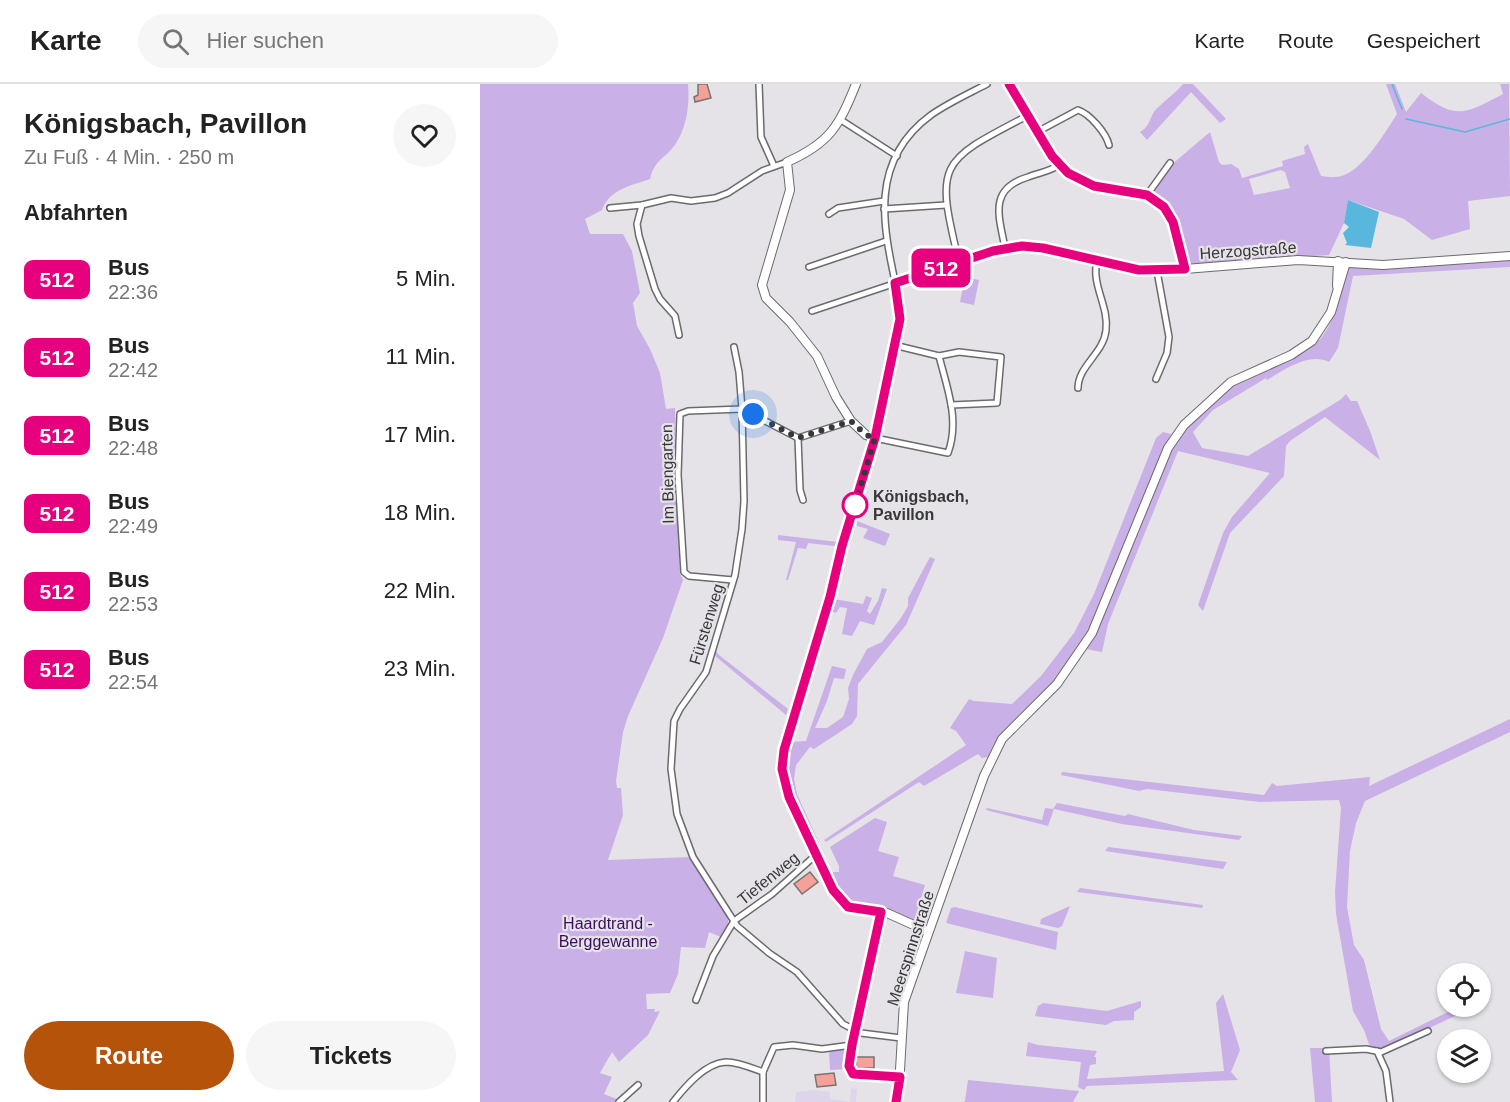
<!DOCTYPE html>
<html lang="de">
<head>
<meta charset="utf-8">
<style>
  body { margin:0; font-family:Helvetica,sans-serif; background:#f6f6f6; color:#222; height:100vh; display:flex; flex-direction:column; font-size:22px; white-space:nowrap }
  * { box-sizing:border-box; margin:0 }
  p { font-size:20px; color:#767676 }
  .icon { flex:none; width:33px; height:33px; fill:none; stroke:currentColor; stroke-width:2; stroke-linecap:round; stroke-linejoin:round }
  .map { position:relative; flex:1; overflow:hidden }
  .drawer { display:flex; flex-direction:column; background:#fff; width:480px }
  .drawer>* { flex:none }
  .badge { padding:0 12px; border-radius:9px; font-size:21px; line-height:39px }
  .buttons { position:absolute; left:957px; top:879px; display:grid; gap:12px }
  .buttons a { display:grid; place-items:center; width:54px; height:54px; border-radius:50%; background:#fff; box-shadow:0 2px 4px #0004; font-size:30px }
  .you { position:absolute; width:30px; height:30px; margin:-15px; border:4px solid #fff; border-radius:50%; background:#1a73e8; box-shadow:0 0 0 9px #1a73e833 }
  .map>.badge { position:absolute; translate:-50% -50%; box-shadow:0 0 0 3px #fff }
  h2 { padding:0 24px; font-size:22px; line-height:54px }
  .round { display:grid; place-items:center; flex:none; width:63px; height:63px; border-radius:32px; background:#f6f6f6 }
  .head { display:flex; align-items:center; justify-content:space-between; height:102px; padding:0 24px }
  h1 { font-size:28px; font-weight:700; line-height:45px }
  .button { display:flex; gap:12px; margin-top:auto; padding:12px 24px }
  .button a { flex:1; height:69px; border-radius:36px; background:#b45309; color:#fff; font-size:24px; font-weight:700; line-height:69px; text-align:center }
  .button a+a { background:#f6f6f6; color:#222 }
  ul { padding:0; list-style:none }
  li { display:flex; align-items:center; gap:18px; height:78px; padding:0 24px }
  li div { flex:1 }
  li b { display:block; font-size:22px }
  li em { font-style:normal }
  li .badge { min-width:66px; font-weight:700; text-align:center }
  header { display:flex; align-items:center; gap:36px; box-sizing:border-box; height:84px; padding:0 30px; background:#fff; border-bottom:2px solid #e0e0e0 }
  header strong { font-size:28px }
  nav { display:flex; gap:33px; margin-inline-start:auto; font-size:21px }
  .search { width:420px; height:54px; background:#f6f6f6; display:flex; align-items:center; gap:15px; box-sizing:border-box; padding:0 21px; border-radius:33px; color:#767676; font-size:22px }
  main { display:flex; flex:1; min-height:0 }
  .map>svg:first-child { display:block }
  .education { fill:#dfd5ea }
  .green { fill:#c9b0e7; fill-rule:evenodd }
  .water { fill:#59b7dd }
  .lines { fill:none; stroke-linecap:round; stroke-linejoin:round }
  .stream { stroke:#59b7dd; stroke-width:1.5 }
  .building { fill:#f6a09a; stroke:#787473; stroke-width:1.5 }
  .street-casing { stroke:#6b6a6d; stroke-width:8 }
  .secondary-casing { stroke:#6b6a6d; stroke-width:10 }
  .street { stroke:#fff; stroke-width:5 }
  .secondary { stroke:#fff; stroke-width:8 }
  .line-casing { stroke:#fff; stroke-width:14 }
  .line { stroke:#e6007e; stroke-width:9 }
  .walk { stroke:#373638; stroke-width:6; stroke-dasharray:0 10.8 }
  .stop-dot { fill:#fff; stroke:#e6007e; stroke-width:3 }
  .labels { text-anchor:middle; stroke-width:4.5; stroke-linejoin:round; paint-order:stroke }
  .street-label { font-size:16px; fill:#373638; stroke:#e5e3e7 }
  .stop-label { font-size:16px; font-weight:bold; fill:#373638; stroke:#e5e3e7; text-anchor:start }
  .park-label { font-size:16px; fill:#3c0d60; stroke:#e5e3e7 }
</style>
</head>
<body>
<header>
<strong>Karte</strong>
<div class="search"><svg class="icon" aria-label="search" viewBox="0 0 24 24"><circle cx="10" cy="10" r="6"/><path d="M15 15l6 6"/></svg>Hier suchen</div>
<nav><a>Karte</a><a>Route</a><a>Gespeichert</a></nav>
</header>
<main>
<section class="drawer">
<div class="head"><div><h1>Königsbach, Pavillon</h1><p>Zu Fuß · 4 Min. · 250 m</p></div><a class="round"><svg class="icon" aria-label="heart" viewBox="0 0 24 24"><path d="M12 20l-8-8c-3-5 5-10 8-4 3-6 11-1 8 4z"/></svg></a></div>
<h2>Abfahrten</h2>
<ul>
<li><span class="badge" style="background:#e6007e;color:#fff">512</span><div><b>Bus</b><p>22:36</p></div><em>5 Min.</em></li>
<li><span class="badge" style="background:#e6007e;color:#fff">512</span><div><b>Bus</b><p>22:42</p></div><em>11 Min.</em></li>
<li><span class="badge" style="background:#e6007e;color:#fff">512</span><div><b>Bus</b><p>22:48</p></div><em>17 Min.</em></li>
<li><span class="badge" style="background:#e6007e;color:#fff">512</span><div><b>Bus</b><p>22:49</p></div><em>18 Min.</em></li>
<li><span class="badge" style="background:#e6007e;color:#fff">512</span><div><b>Bus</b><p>22:53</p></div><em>22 Min.</em></li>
<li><span class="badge" style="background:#e6007e;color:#fff">512</span><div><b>Bus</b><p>22:54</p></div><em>23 Min.</em></li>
</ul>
<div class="button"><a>Route</a><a>Tickets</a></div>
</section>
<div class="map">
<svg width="1030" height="1018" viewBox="0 0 1030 1018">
  <rect width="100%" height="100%" fill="#e5e3e7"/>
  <path class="education" d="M371,1004L377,1005L376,1018H315L316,1008L335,1006L350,1008V1015L370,1018Z"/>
  <g class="green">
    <path d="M0,0H208C210,23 206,51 189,68C179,77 173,81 170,95C150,102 130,105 122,126L105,135L110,150H143L152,167L160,209L153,219L157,242L170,265L180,289L186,325L195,324V391L200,490L203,496L183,554L148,632L143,648L136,697L137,704H141L143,731L128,776L212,773C218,784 248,829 248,836C249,842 244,849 243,854L229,848L225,864L201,863L198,890L190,909L166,910L167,925H175L174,928L180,927L168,951L139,978L132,968L120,989L132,993L124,1010L139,1016L137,1018H0Z"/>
    <path d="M703,0H713L746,35L740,39L711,8L667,56L660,48C669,43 669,36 674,28C678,22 697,8 703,0Z"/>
    <path d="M906,0H915L926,28L941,9C977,37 986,29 1023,10L1020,0H1029L1030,112L988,117L990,145L952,156L924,135L868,116L864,139L849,171L707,180L695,133L676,111L675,106L690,82L730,48L739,78L742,81L751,80L759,85L762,94L803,82L802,77L825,70L824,63L828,60L841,92C846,92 851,94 855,93C880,93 905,48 917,30ZM801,86L805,88L810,104L774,111L769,95Z"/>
    <path d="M1030,175V183L873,192L858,264L849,278C829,268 804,286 787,296L786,294L733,326L713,348L722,364L768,372L860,316L866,310L871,317H877L890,347L900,376L845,333L810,357L806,362L804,392L750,449L723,527L718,521L743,449L752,433L790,389L698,367L628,540L622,568L606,565L620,539L691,363C705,343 731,313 751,300C777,284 821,277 841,254C857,234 861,205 867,181Z"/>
    <path d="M485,193L499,196L494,221L480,218Z"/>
    <path d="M683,348L691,350L612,543L580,592L525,647L514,660L508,673L502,674L498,670L444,702L439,698L346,758L344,756L486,661L476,647L470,644L489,615L494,617L532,620L561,592L594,549L614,510L676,354Z"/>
    <path d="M377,437L410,450L405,462L383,454L388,445L377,442Z"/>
    <path d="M298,451L358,458L354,462L328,459L326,465L318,464L308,496H306L316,458L298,456Z"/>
    <path d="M450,473L455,475L426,541L378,600L377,632L372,640L334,665L330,663L316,681L314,695L317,710L339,759L337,760C319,727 301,697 311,658L326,657L352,582L366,585L364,595L354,594L347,617L335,644H347L363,633L369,615L368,604L373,591L387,565L402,558L421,534L428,522V514Z"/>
    <path d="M402,504L407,505L394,541L380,537L372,552L362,550L367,524L360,523L356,529L351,527L354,515L383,520L386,512L392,514L387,527L390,530L398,517Z"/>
    <path d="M235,566L239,571L308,625L306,631L234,571Z"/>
    <path d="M1030,635V648L885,717L876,739L870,767L867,823L874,861L884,876L901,945L909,957L978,923H994L911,962L898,965L890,963L884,946L873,927L856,830L855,808L861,724L859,716L780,718L667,705L659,707L581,691L582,688L784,711L792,699L797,702L890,693L889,702Z"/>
    <path d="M577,719L645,732L648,730L714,746L762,752L759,756L642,740L574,725L568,742L506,726L507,724L562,736L565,724L573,725Z"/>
    <path d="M395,734L407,738L398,767L419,773L413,792L445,801L434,837C424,832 414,827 403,824C381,819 351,821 353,788H359V782L350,763Z"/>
    <path d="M628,763L747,778L743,785L625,767Z"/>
    <path d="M600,804L723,821L722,824L597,808Z"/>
    <path d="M590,822L582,842L578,844L560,840L561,835Z"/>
    <path d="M475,823L578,848L576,866L466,839L471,824Z"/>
    <path d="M485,867L517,874L513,914L476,909Z"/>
    <path d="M743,910L760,966L751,988L758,996L607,1002L604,1006L598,1003L601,978L546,972L548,958L558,961L617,967L614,973H616V980L610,981L607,995L744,987L736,919Z"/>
    <path d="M661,917V923L654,928V936L634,937L626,941L555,932L558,922L563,919L627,927Z"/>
    <path d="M368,964L367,985L350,986L349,967Z"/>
    <path d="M830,964H849L852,1018H835Z"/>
    <path d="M488,996L599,1007L593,1018H483L485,1017Z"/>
  </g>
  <path class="water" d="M868,116L899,128L891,164L865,161L867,159L863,149L869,143L864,139Z"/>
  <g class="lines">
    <g class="stream">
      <path d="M912,0L922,25"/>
      <path d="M926,35L985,48L1030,35"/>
    </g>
  </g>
  <g class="building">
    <path d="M218,0H227L231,14L215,18L214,13L218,11Z"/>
    <path d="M330,788L338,798L322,810L314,800Z"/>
    <rect x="376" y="973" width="18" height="11"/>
    <path d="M354,989L356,1001L337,1003L335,991Z"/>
  </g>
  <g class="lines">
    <g class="street-casing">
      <g id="street">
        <path d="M279,0L281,53L294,82"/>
        <path d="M361,36L417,72"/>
        <path d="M557,48L598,26C610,30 626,49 629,61"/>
        <path d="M667,111L690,79"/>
        <path d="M162,121L157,140L159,152L175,205L180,215L195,232L199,251"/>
        <path d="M130,124L162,121L191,114L211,117L235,114L248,109L282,87L307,78"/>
        <path d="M404,125L466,121"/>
        <path d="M349,130L358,124L404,117"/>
        <path d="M525,164C519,132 508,105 548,93C558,89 571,87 579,81"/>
        <path d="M479,178C455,79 458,78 547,32"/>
        <path d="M329,183L406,157"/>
        <path d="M332,227L479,178L533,163L563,164L659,186L705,185"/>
        <path d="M414,261L459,272L479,268L521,273L517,319L471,321"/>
        <path d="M254,263L259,288L262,325L264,417L262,445L255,491L226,588L200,625L194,637L191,685L197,730L213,773L257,842L289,869L317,888L363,940L381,949L421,954"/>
        <path d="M459,272C467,304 480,336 468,369L395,354L420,235V221C406,153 383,81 451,31C468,19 488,10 507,0"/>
        <path d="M676,295L687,269L689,253L677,187"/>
        <path d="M598,304C598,282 624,269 626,246C629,222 611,201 617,177"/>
        <path d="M318,354L320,406L323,416"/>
        <path d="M253,496L209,492L204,488L198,391L200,330L208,327L262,325L318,354L371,337"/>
        <path d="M401,828L372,961L369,982L373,990L420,993"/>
        <path d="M216,916L233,872L254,837L292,810L337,770"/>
        <path d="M846,967L886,965L901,968L948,947"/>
        <path d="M897,967L906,987L910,1018"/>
        <path d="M139,1018L158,1001"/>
        <path d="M193,1018C205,1003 225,979 246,978C258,978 272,984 283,988"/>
        <path d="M283,1018V988L294,963L313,961L342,965L372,961"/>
      </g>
    </g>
    <g class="secondary-casing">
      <g id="secondary">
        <path d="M376,0C359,42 350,59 307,78L310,106L282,201L286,214L310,238L337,272L356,313L371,337L386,351L395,354C364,458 335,562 304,666L302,685L309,713L358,814L368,823L407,829L447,847"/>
        <path d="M529,0L572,72L588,89L614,102L667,111L684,123L696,145L705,185L818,176L903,181L1030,172"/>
        <path d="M857,202L858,177"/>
        <path d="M416,1018L420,986L424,918L504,692L522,655L577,600L612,549L688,364L704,341L751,298L811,271L832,257L851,228L866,178"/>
      </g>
    </g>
    <use href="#street" class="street"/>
    <use href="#secondary" class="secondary"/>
  </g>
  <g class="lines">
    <g class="line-casing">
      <path id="line" d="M416,1018L420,993L373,990L369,982L372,961L401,828L368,823L353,806L309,713L302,685L304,666L350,513L362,462L395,354L420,235L415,199L513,167L542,162L563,164L659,186L705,185L693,138L684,123L667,111L614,102L588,89L572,72L529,0"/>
    </g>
    <use href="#line" class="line"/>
    <path class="walk" d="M273,330L318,354L371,337L386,351L395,354L375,421"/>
  </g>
  <circle class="stop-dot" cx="375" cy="421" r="12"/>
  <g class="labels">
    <g class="street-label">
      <text transform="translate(768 166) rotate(-4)" y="6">Herzogstraße</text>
      <text transform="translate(187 390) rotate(-91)" y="6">Im Biengarten</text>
      <text transform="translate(226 540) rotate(-73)" y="6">Fürstenweg</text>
      <text transform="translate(288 794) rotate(-39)" y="6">Tiefenweg</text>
      <text transform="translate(430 864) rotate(-72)" y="6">Meerspinnstraße</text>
    </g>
    <g class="stop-label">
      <text x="393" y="418">Königsbach,<tspan x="393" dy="18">Pavillon</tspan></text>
    </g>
    <g class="park-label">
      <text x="128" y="845">Haardtrand -<tspan x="128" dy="18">Berggewanne</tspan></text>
    </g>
  </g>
</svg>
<div class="buttons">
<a><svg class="icon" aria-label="locate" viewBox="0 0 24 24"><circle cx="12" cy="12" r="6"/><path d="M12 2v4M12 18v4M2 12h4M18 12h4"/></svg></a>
<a><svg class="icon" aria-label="layers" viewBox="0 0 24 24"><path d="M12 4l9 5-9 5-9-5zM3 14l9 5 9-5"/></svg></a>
</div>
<div class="you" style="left:273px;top:330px"></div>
<b class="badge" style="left:461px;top:184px;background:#e6007e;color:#fff">512</b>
</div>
</main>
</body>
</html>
